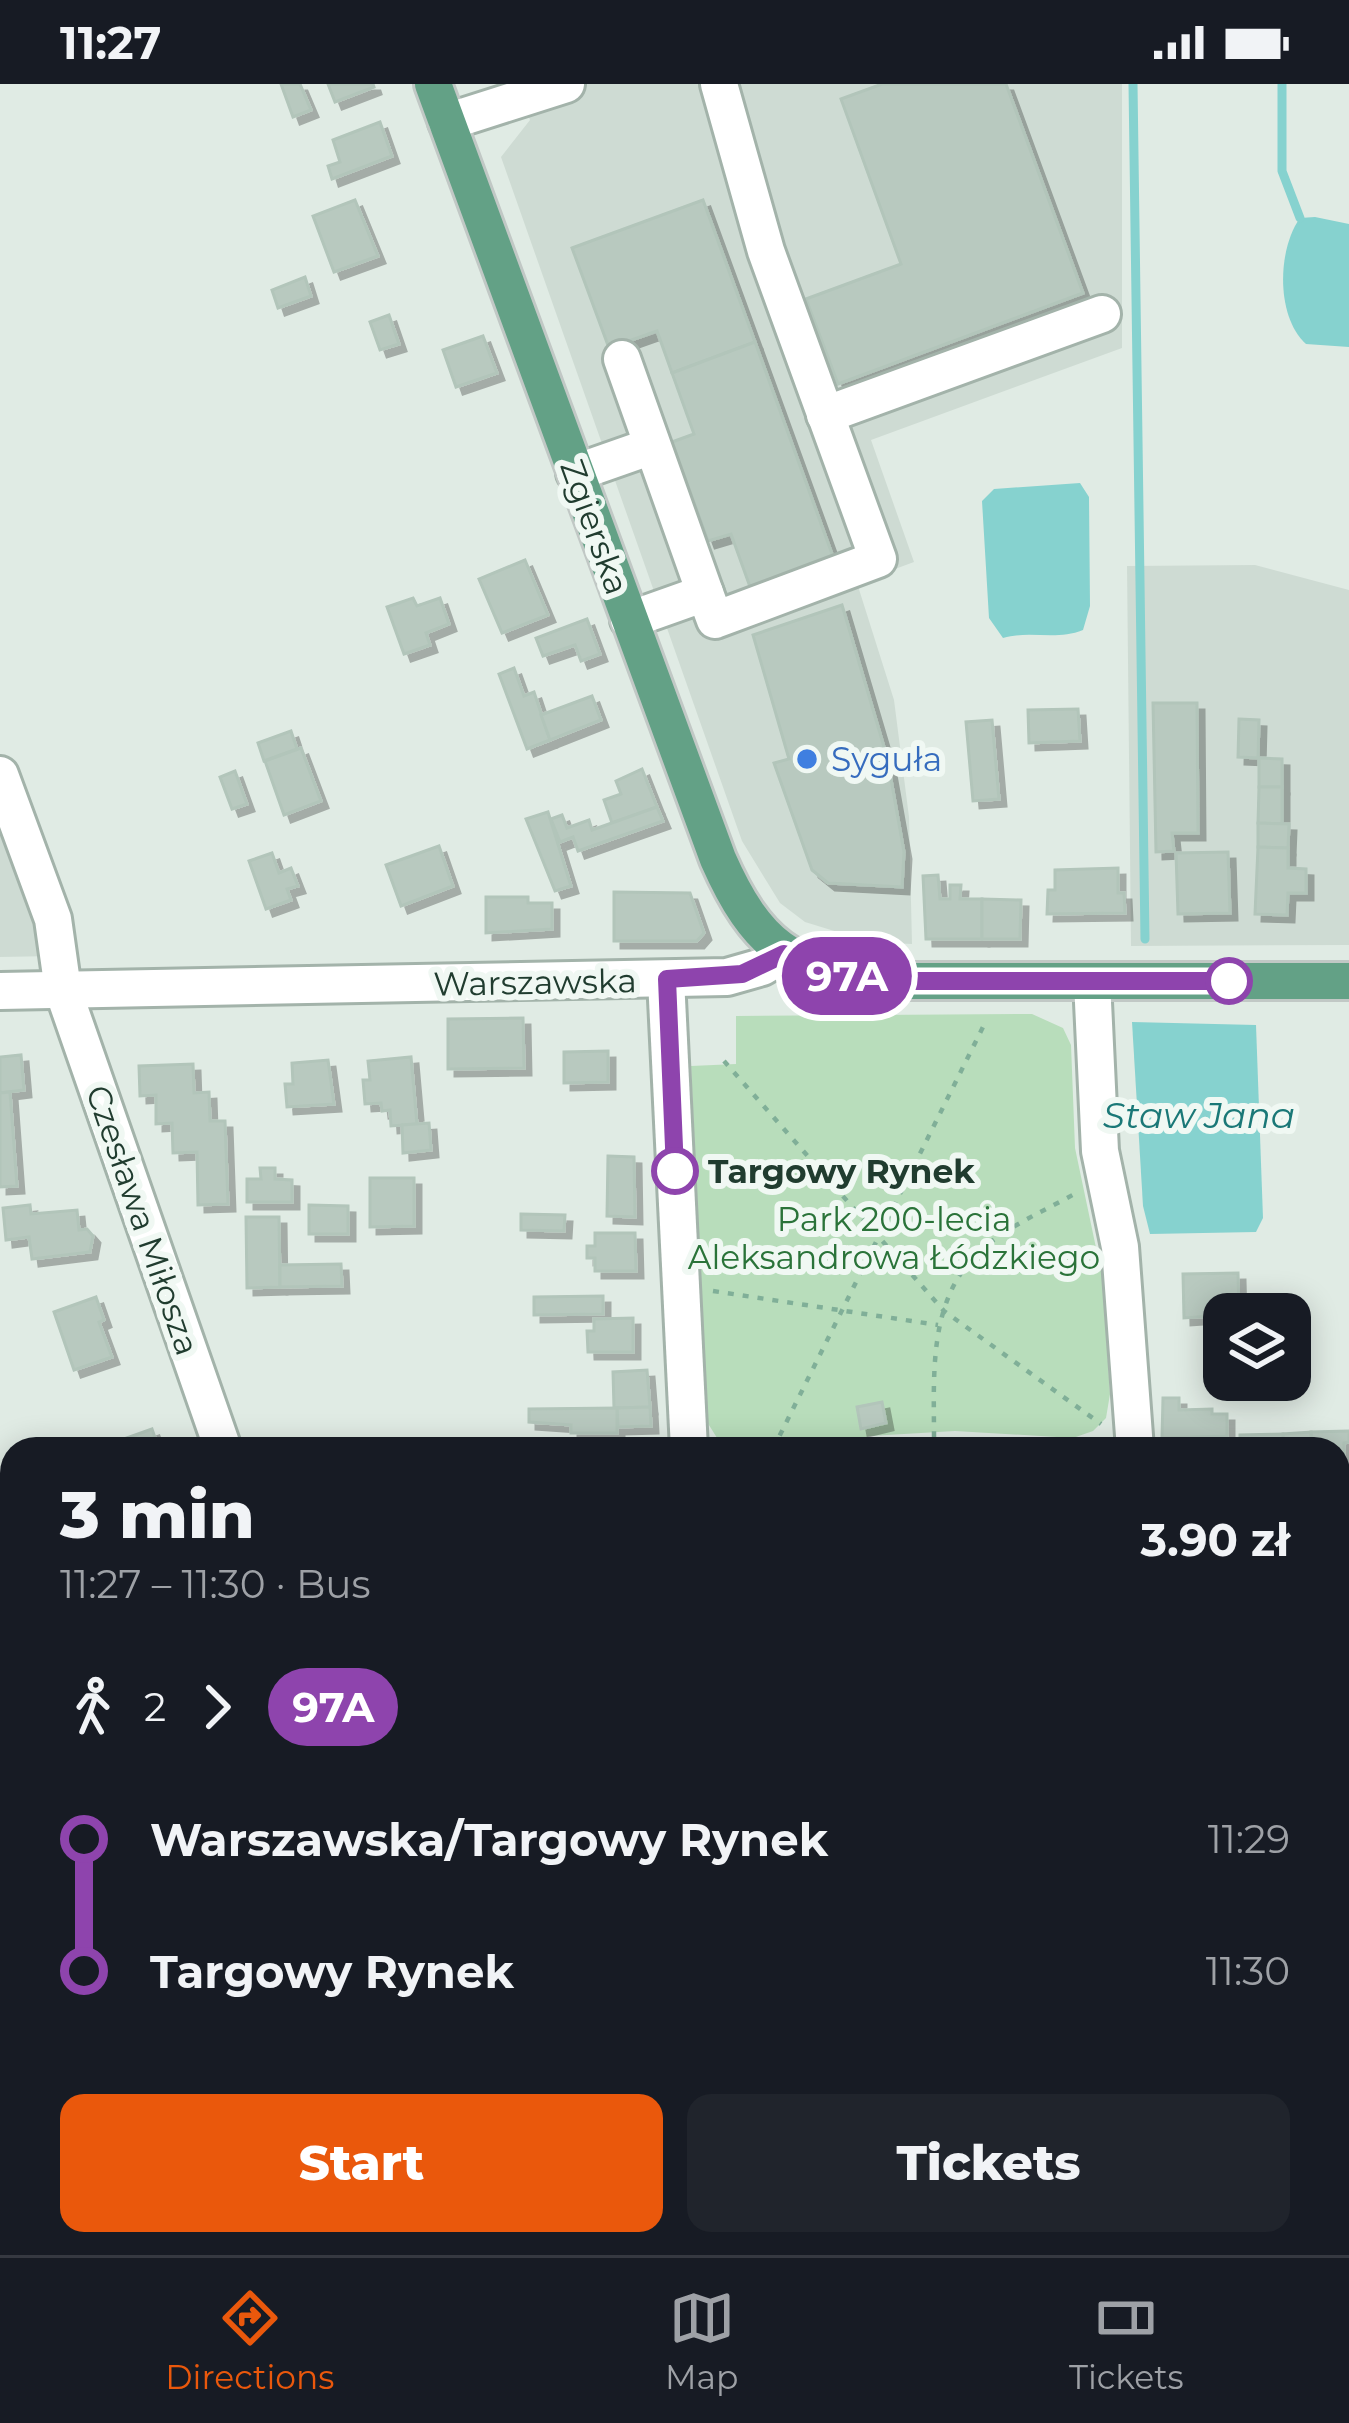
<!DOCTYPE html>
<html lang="en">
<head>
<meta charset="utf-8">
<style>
  body { margin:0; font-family:Montserrat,sans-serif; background:#20242c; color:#f1f3f6; height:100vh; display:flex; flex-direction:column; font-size:45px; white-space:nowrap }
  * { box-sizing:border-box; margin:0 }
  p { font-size:39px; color:#9ea1a6 }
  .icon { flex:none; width:66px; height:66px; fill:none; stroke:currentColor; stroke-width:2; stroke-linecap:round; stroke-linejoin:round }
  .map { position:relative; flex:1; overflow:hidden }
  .panel { position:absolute; left:0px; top:1353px; width:1350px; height:819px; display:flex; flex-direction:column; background:#171b24; border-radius:36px 36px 0 0; box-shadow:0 6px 30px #0003 }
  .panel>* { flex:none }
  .badge { padding:0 24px; border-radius:39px; font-size:42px; line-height:78px }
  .buttons { position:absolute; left:1203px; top:1209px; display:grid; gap:24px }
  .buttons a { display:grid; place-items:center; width:108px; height:108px; border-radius:24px; background:#171b24; box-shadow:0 6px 30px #0003; font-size:60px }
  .map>.badge { position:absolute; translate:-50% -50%; box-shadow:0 0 0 6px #fff }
  .legs { display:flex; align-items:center; gap:18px; height:132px; padding:0 60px; font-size:39px }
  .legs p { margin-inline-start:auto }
  .overview { display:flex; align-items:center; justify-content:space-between; height:204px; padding:0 60px }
  h1 { font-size:66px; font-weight:800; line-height:90px }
  .button { display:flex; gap:24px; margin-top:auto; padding:24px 60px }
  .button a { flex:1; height:138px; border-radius:24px; background:#ea580c; color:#fff; font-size:48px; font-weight:800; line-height:138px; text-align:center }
  .button a+a { background:#20242c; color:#f1f3f6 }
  ul { padding:0 60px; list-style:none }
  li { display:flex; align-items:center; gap:42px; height:132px; font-size:45px }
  li i { display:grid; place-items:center; width:18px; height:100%; margin:0 15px; background:currentColor }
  li i::after { content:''; width:30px; height:30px; margin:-15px; border:9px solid; border-radius:50%; background:#171b24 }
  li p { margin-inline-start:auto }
  li:first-child i { background:linear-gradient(#0000 50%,currentColor 0) }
  li:last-child i { background:linear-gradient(currentColor 50%,#0000 0) }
  .status { display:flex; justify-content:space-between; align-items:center; height:84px; padding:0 60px; background:#171b24; direction:ltr }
  .status svg { height:33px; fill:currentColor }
  .menu { display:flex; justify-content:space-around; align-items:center; height:168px; border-top:3px solid #363941; background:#171b24; font-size:33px; color:#9ea1a6 }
  .menu a { display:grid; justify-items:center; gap:6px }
  .menu .active { color:#ea580c }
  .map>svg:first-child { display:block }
  .built { fill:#cedbd3 }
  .green { fill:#b8ddbb }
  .water { fill:#86d2cf }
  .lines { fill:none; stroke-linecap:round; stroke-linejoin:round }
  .stream { stroke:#86d2cf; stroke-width:9 }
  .building { fill:#b8c9bf; stroke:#b2c5ba; stroke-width:3; filter:url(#shadow) }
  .minor-casing { stroke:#a3b3aa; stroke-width:42 }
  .major-casing { stroke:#c1c8c5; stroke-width:42 }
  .path { stroke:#80af98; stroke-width:4.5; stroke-dasharray:6 9; stroke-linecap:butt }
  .minor { stroke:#fff; stroke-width:36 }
  .major { stroke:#63a186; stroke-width:36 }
  .line-1-casing { stroke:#fff; stroke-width:27 }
  .line-1 { stroke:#8e44ad; stroke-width:18 }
  .shop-dot { fill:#3f7fe0; stroke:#f0f8f3; stroke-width:4.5 }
  .stop-1-dot { fill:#fff; stroke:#8e44ad; stroke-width:6 }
  .labels { text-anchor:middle; stroke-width:12; stroke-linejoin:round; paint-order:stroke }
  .street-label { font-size:33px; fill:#203c2f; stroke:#f0f8f3 }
  .shop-label { font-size:33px; fill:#366cbe; stroke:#f0f8f3; text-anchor:start }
  .stop-label { font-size:33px; font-weight:bold; fill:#203c2f; stroke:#f0f8f3; text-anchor:start }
  .park-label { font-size:33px; fill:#2a7339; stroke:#f0f8f3 }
  .water-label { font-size:36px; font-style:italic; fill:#1a7877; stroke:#f0f8f3 }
</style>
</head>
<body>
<div class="status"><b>11:27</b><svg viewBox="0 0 49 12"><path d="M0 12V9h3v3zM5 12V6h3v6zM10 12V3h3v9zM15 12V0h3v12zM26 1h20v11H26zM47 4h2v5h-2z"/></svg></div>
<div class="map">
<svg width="1349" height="2171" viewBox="0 0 1349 2171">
  <defs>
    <filter id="shadow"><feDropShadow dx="7" dy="7" stdDeviation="0" flood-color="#0004"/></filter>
  </defs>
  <rect width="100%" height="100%" fill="#e0ebe4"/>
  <g class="built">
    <path d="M518,0H1122V264L871,356L914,478L857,499L894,616L909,733L912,860L870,858L805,838L780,819L742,757L501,73L530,36Z"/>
    <path d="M1255,481L1349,506V861L1131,862L1127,482Z"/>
    <path d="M0,730L54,872L0,873Z"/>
  </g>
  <path class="green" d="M1032,930L1063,944L1071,961L1075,1064L1103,1197L1110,1310L1106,1334L1093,1347L1073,1354L955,1347L870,1352L817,1365H724L707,1338L691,982L736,980V932Z"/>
  <g class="water">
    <path d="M1315,133L1349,140V263L1306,260C1276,233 1277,166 1300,134Z"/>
    <path d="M1080,399L1089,413L1090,522L1083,546C1056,557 1030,546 1003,554L989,534L982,417L994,405Z"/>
    <path d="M1132,938L1256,941L1263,1134L1256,1148L1150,1150L1143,1122Z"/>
  </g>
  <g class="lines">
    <g class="stream">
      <path d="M1133,0L1145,855"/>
      <path d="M1282,0V87L1300,134"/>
    </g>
  </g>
  <g class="building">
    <path d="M281,0H300L311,26L293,33Z"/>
    <path d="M328,0H373L374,3L335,18Z"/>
    <path d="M882,0H1006L1083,209L838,300L806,215L901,180L841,15Z"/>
    <path d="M380,38L392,72L332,95L328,82L340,78L333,56Z"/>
    <path d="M355,116L378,172L334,188L313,132Z"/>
    <path d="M703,116L755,258L672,289L657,247L609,264L572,164Z"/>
    <path d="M305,193L311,212L278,224L272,206Z"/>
    <path d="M389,231L399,260L380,266L370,238Z"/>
    <path d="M483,252L497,289L456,303L443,266Z"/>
    <path d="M755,258L836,481L753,511L731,450L708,457L672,358L694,350L672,289Z"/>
    <path d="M525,476L548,531L502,549L479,495Z"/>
    <path d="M413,514L417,522L440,514L449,540L426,549L430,561L404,570L387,523Z"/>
    <path d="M842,521L887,673L904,768L902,803L828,799L812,786L774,679L789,675L753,551Z"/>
    <path d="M587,535L600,570L581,577L575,561L543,572L536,554Z"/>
    <path d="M514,584L524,612L534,608L550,656L527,665L499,590Z"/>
    <path d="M592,612L601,636L550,656L541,631Z"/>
    <path d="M1153,619H1197L1198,749H1172L1174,767L1156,768Z"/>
    <path d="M1078,625L1080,657L1029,659L1028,626Z"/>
    <path d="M1239,635L1259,636L1258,674L1238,673Z"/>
    <path d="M992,636L999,715L973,717L966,638Z"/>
    <path d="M291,647L297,665L264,677L258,659Z"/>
    <path d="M301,664L321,717L284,731L265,677Z"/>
    <path d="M1259,674L1282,675V703H1259Z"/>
    <path d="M642,685L657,723L612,739L604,716L621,710L616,697Z"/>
    <path d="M235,687L247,720L232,725L220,693Z"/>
    <path d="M1259,703H1282V740L1258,739Z"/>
    <path d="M657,723L663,737L578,767L573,753L560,758L551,735L562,731L567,744L589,736L592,746Z"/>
    <path d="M548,728L571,802L555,807L526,735Z"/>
    <path d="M1258,739L1289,740L1288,764L1258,763Z"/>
    <path d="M439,762L453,802L401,822L386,781Z"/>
    <path d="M1258,763L1288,764V784L1306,785V809H1288L1287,831L1255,830Z"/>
    <path d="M1228,768L1230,829L1178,830L1176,769Z"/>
    <path d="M272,769L279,789L291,784L298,802L287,805L291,816L266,825L249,777Z"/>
    <path d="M1118,784V809H1124L1125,829L1047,830L1048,806H1055V786Z"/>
    <path d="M938,791L940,815H950V801H961L960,815H982V855H926L923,792Z"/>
    <path d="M614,808L690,809L704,849L697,857H614Z"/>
    <path d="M486,813H528V819H552V845L486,849Z"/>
    <path d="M982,815L1021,816L1020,855H982Z"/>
    <path d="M523,934L524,984L448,985V935Z"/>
    <path d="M608,967V998L564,999V968Z"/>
    <path d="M21,971L24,1006L0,1009V973Z"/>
    <path d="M411,973L417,1040L391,1042L390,1026L382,1027L381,1019L365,1020L363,996H370L368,977Z"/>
    <path d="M328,976L334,1020L287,1023L285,1000H293L292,979Z"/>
    <path d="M193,980L194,1009L209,1008L210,1037H225L228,1120L198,1121L197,1068L173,1069L172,1039L156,1040V1011L140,1012L139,982Z"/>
    <path d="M10,1008L17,1102L0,1103V1009Z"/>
    <path d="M429,1039L431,1066L403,1069L402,1041Z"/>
    <path d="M608,1072L634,1073L635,1133L607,1132Z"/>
    <path d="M260,1084H275V1095L292,1096V1118H247V1095H261Z"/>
    <path d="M370,1094H414V1142L370,1143Z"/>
    <path d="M30,1121L31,1130L77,1126L79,1146L87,1145L93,1152L90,1168L32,1175L29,1153L6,1156L3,1124Z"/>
    <path d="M309,1121L348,1122V1150H309Z"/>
    <path d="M521,1130L565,1131L564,1147L521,1146Z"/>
    <path d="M246,1133H279L280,1203L247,1204Z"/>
    <path d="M595,1149H635L636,1187H595V1174H587V1162H595Z"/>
    <path d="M341,1180L342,1202L280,1203V1181Z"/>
    <path d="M1238,1189L1239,1230L1184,1234L1183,1190Z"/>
    <path d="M603,1212V1230L534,1231V1213Z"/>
    <path d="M96,1213L104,1236L99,1238L112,1273L74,1286L54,1228Z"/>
    <path d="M633,1234V1268H588L587,1247H594V1235Z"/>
    <path d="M647,1286L650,1323L614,1324L613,1288Z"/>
    <path d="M1163,1314H1179V1326L1212,1325V1330H1227V1352L1162,1354Z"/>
    <path d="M882,1318L886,1339L861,1345L857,1323Z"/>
    <path d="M650,1323L651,1342L618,1343L617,1324Z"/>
    <path d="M617,1324V1349H571V1341L529,1338V1325Z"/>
    <path d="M152,1345L159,1365H96Z"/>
    <path d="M1349,1347V1358L1344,1359L1345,1427L1338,1428V1365H1311V1348Z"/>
    <path d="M1311,1348V1365H1283V1350Z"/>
    <path d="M1283,1350V1364L1240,1365V1351Z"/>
    <path d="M654,1358V1365H628L627,1359Z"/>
    <path d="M1341,1438H1349V1511H1342V1499H1338V1483H1342Z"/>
    <path d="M1343,1653H1349V1709H1338V1671H1343Z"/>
    <path d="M1349,1733V1772L1344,1773L1343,1734Z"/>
    <path d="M1349,1772V1813H1345L1344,1799H1338V1785H1344V1773Z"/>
    <path d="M12,1852V1892L5,1895L0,1879V1856Z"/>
    <rect x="1338" y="1860" width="11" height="23"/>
    <rect x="1338" y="1922" width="11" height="45"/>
    <path d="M1340,2032H1349V2060H1341Z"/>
    <path d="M1349,2126V2150H1338V2127Z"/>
    <path d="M452,2160H474L478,2169L421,2171Z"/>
  </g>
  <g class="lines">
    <g class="minor-casing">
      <g id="minor">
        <path d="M447,38L566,0"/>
        <path d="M622,275L705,509"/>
        <path d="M825,331L1102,230"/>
        <path d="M575,389L652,362"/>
        <path d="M629,536L705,509L715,536L878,475L766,167L719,0"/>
        <path d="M0,691L53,835L63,906L223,1365"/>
        <path d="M666,895L689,1365"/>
        <path d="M1092,897L1100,1067L1120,1163L1135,1365"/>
        <path d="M0,907L727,893L762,883L784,870"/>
        <path d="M1338,1558H1349"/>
        <path d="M0,1802L12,1797"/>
        <path d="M1338,2003H1349"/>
        <path d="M517,2160L521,2171"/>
      </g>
    </g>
    <g class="major-casing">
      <path id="major" d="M433,0L718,775C756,861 791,887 884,897H1349"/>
    </g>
    <g class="path">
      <path d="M724,977L944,1227L1101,1340"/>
      <path d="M713,1207L938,1241"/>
      <path d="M934,1353C934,1289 928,1214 981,1166C1008,1142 1046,1126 1078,1108"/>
      <path d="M773,1365L983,943"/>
    </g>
    <use href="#minor" class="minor"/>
    <use href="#major" class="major"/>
  </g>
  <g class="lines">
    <g class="line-1-casing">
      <path id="line-1" d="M675,1087L667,895L742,890L784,870L827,888L884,897H1229"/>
    </g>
    <use href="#line-1" class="line-1"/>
  </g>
  <circle class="shop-dot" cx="807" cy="675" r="12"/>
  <g class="stop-1-dot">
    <circle cx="1229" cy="897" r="21"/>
    <circle cx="675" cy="1087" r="21"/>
  </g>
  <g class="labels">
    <g class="street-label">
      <text transform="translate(595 443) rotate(70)" y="12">Zgierska</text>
      <text transform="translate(535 898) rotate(-1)" y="12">Warszawska</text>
      <text transform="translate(143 1136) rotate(71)" y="12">Czesława Miłosza</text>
    </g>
    <g class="shop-label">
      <text x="831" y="687">Syguła</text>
    </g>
    <g class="stop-label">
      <text x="708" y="1099">Targowy Rynek</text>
    </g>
    <g class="park-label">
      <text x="894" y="1147">Park 200-lecia<tspan x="894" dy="38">Aleksandrowa Łódzkiego</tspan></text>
    </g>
    <g class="water-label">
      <text x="1199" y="1044">Staw Jana</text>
    </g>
  </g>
</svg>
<div class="buttons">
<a><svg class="icon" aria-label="layers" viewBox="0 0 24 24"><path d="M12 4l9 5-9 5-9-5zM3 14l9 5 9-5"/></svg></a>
</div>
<b class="badge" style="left:847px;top:892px;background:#8e44ad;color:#fff">97A</b>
<section class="panel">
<div class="overview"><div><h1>3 min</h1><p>11:27 – 11:30 · Bus</p></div><b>3.90 zł</b></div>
<div class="legs"><svg class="icon" aria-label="walk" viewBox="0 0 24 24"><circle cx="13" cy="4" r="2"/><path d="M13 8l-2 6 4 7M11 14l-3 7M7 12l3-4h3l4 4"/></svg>2<svg class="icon" aria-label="forward" viewBox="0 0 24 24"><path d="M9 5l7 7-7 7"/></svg><b class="badge" style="background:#8e44ad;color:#fff">97A</b></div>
<ul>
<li><i style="color:#8e44ad"></i><b>Warszawska/Targowy Rynek</b><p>11:29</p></li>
<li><i style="color:#8e44ad"></i><b>Targowy Rynek</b><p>11:30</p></li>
</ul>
<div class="button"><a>Start</a><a>Tickets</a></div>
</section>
</div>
<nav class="menu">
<a class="active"><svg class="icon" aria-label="directions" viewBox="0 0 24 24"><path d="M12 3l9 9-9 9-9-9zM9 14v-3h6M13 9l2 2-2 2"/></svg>Directions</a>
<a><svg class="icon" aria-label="map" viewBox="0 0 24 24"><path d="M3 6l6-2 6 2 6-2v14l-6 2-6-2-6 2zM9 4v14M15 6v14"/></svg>Map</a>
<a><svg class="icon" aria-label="tickets" viewBox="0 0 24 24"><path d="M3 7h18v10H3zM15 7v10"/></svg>Tickets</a>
</nav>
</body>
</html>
